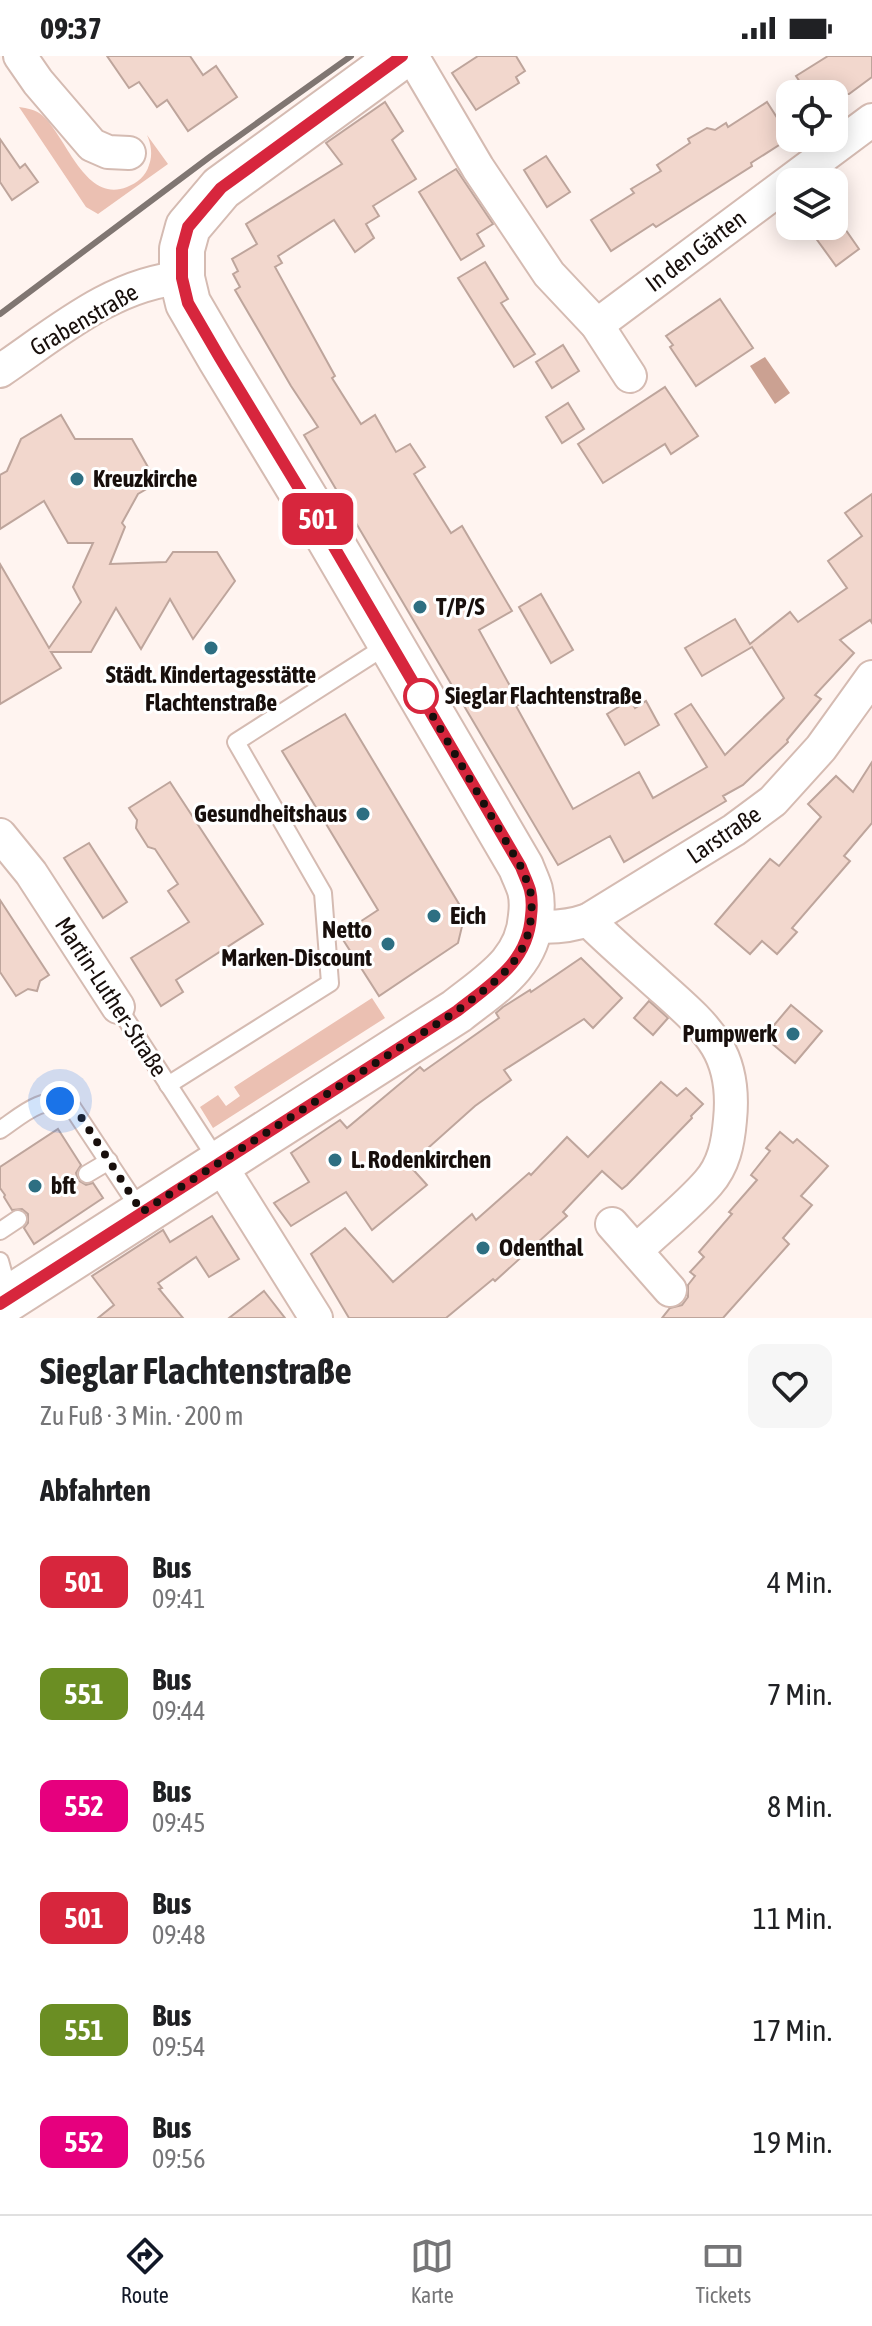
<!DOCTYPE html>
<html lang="de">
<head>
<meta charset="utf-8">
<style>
  body { margin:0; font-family:"Asap Condensed",sans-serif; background:#f6f6f6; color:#202124; height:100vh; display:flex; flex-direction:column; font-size:30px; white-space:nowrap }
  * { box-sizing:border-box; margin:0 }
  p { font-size:26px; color:#757577 }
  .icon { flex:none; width:44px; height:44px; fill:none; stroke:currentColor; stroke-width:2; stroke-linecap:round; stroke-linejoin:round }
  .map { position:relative; height:1262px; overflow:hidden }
  .side { display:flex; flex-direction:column; background:#fff; flex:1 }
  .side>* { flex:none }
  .badge { padding:0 16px; border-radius:12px; font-size:28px; line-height:52px }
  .fabs { position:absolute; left:776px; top:24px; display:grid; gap:16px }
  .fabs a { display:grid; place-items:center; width:72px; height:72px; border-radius:16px; background:#fff; box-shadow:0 4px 20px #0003; font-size:40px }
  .you { position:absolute; width:40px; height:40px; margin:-20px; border:6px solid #fff; border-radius:50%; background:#1a73e8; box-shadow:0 0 0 12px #1a73e833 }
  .map>.badge { position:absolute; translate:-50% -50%; box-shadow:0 0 0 4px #fff }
  h2 { padding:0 40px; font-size:30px; line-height:72px }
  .round { display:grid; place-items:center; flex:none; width:84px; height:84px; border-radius:16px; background:#f6f6f6 }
  .head { display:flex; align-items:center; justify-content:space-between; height:136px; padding:0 40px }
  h1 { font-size:38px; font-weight:700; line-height:60px }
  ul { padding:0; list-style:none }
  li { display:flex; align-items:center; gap:24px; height:112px; padding:0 40px }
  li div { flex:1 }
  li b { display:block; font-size:30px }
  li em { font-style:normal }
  li .badge { min-width:88px; font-weight:700; text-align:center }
  .status { display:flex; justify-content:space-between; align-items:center; height:56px; padding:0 40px; background:#fff; direction:ltr }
  .status svg { height:22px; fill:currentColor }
  .dock { display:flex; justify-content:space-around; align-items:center; height:112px; border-top:2px solid #e0e0e0; background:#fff; font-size:22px; color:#757577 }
  .dock a { display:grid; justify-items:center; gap:4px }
  .dock .selected { color:#111827 }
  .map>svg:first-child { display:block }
  .green { fill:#ebc0b2 }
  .water { fill:#cba192 }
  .building { fill:#f2d7cd; stroke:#bea59c; stroke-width:2 }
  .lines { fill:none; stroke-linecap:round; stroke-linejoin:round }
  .lane-casing { stroke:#d5bbb2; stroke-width:20 }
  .street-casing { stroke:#d5bbb2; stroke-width:36 }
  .secondary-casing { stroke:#d5bbb2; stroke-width:48 }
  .lane { stroke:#fff; stroke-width:16 }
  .street { stroke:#fff; stroke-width:32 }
  .secondary { stroke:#fff; stroke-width:44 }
  .rail { stroke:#807672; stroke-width:6 }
  .line-casing { stroke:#fff; stroke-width:18 }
  .line { stroke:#d7263d; stroke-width:12 }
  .walk { stroke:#180f0c; stroke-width:8; stroke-dasharray:0 14.4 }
  .poi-dot { fill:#2e6f82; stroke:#fff; stroke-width:3 }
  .stop-dot { fill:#fff; stroke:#d7263d; stroke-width:4 }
  .labels { text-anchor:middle; stroke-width:6; stroke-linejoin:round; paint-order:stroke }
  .street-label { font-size:24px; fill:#180f0c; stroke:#fff }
  .poi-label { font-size:24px; font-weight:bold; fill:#180f0c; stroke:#fff; text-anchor:start }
  .stop-label { font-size:24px; font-weight:bold; fill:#180f0c; stroke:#fff; text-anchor:start }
</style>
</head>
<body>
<div class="status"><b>09:37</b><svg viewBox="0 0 49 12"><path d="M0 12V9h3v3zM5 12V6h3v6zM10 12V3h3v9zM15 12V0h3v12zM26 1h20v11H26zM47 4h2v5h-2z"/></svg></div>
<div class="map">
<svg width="872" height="1262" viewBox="0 0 872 1262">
  <rect width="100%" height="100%" fill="#fff4f0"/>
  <g class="green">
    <path d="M19,51C27,52 36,54 42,59C67,81 85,148 127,131C137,127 146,120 149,109C153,99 151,88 147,79L168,108L98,158L86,151Z"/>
    <path d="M372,942L385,962L213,1072L200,1051L218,1039L226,1050L240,1040L234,1031Z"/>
  </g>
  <path class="water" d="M765,301L790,337L775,348L750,310Z"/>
  <g class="building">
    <path d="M107,0H190L203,19L216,10L237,41L188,75L167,44L157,51L139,26L129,32Z"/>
    <path d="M478,0H516L525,15L516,21L519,27L476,54L452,17Z"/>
    <path d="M828,0H872V21L849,38H808L796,20Z"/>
    <path d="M385,46L403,75L392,84L416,123L373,150L379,160L366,168L374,182L355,196L334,164L278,200L282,207L275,211L335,320L332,322L361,368L375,359L396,396L410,388L425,411L414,418L451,477L462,470L512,555L479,574L520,648L516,650L573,753L639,716L653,742L707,711L675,658L691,648L725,699L784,642L752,591L702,620L685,592L735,563L750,588L790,556L798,566L847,532L828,505L862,480L845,457L872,438V567L870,564L840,584L854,597L815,639L821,643L787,684L788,686L743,729L723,740L726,745L624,806L610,780L558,809L304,379L318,371L291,330L235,234L240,231L233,218L238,215L232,203L257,188L246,168L342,108L326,87Z"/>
    <path d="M767,46L790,82L751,107L752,110L656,171L653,168L611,195L591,164L634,137L631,133L661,115L657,109L690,87L688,83L707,72L715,74L726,67L728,71Z"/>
    <path d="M0,83L20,112L25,108L38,126L12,144L0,126Z"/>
    <path d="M546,100L570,136L547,151L524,114Z"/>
    <path d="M456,113L493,168L477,178L484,190L461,204L419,136Z"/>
    <path d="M807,170H843L859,193L836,210Z"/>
    <path d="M485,206L508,243L501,247L535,298L514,311L458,222Z"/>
    <path d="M720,243L753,292L696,330L670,291L673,289L666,280Z"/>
    <path d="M563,289L579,315L552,332L536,306Z"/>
    <path d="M665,331L698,380L671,398L665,388L603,427L578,388Z"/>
    <path d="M568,347L584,373L562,387L546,361Z"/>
    <path d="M61,359L75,383H132L157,427L138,438L122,467L125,471L110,508L166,506L173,496H217L235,525L193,583L170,543L141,593L116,552L91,596H51L61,612L0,648V508L49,592L81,546L73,531L93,487H68L44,445L0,473V419L7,415L21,383Z"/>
    <path d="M541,538L573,594L551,607L519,551Z"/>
    <path d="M630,644L635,652L646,645L659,669L625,689L607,658Z"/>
    <path d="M345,658L465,858L458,887L379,940L340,879L378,854L282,695Z"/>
    <path d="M872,706V767L844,800L850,805L792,872L797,876L777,898L762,885L750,898L715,868L770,803L779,810L821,761L808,748L836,720L853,736Z"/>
    <path d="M170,726L263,868L176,924L183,936L161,950L131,902L189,866L168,835L178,828L155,793L148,791L136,772L137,764L129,752Z"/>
    <path d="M89,787L127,846L103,862L64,802Z"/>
    <path d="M0,844L49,919L40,925L37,935L28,933L16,940L0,916Z"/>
    <path d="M581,902L622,942L593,972L584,963L504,1014L511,1024L475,1050L409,1109L427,1129L372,1174L346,1136L291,1170L274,1147L309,1126L291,1097L340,1064L347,1072L420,1011L424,1015L499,962L496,957L503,951L530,934L531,936Z"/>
    <path d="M649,945L668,962L653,979L634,962Z"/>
    <path d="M791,949L822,975L795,1007L764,981Z"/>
    <path d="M661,1026L677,1040L686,1032L703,1048L691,1060L692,1062L627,1129L622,1133L602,1115L563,1156L567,1160L495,1225L493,1223L446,1262H349L311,1198L345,1172L393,1226L472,1158L476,1164L529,1117L531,1119L567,1081L588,1101Z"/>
    <path d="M58,1073L81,1109L76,1117L78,1124L86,1129L93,1127L103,1142L34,1188L24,1172L28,1167V1158L22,1153L12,1154L4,1141L5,1139L0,1132V1111Z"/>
    <path d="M780,1076L793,1087L797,1083L828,1110L801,1140L812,1149L783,1182L789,1188L723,1262H662L670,1252L682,1249L688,1241V1229L695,1220L690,1216L704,1201L699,1196L732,1158L729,1156L757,1124L751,1119L770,1095L766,1092Z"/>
    <path d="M212,1160L239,1203L209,1221L196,1201L158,1227L162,1232L159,1233L183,1262H98L114,1249L92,1220L163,1174L170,1186Z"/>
    <path d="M264,1235L285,1262H229Z"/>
  </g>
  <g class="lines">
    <g class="lane-casing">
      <g id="lane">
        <path d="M118,951L219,1107"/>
        <path d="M168,1029L330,927L323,837L236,686L389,588"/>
        <path d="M0,1074C22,1059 42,1039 70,1048L141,1155"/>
        <path d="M87,1118L109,1105"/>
        <path d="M0,1175L18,1163"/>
        <path d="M0,1205L9,1238"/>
      </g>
    </g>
    <g class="street-casing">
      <g id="street">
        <path d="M20,0L38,26L92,89L108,96L129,97"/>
        <path d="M412,0L478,112L549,218L597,269L630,320"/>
        <path d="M597,269L872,64"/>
        <path d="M0,315C55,278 113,227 182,222"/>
        <path d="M0,779L31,817L118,951"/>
        <path d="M588,864C611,887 636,908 660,930C707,972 737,996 730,1064C728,1087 724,1109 708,1127C687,1151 660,1172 637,1194"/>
        <path d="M531,870C551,872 568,871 588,864L734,774L773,745L821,692L872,621"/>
        <path d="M219,1107L316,1262"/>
        <path d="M612,1168L670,1234"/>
      </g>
    </g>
    <g class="secondary-casing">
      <path id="secondary" d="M0,1248L457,955C491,928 528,907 531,860C532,852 532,842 530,834C528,827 524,819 521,811L320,467L220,302L188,247L182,222V193L188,171L221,132L402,0"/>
    </g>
    <use href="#lane" class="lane"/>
    <use href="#street" class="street"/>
    <use href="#secondary" class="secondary"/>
    <path class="rail" d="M0,258L211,100L351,0"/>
  </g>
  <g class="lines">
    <g class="line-casing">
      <path id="line" d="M0,1248L457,955C491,928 528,907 531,860C532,852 532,842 530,834C528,827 524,819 521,811L320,467L220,302L188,247L182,222V193L188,171L221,132L402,0"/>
    </g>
    <use href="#line" class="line"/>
    <path class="walk" d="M60,1045L70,1048L77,1055L142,1156L457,955C491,928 528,907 531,860C532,852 532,842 530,834C528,827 524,819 521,811L421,640"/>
  </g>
  <g class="poi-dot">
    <circle cx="77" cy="423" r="8"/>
    <circle cx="420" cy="551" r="8"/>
    <circle cx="211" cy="592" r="8"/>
    <circle cx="363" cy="758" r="8"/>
    <circle cx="434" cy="860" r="8"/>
    <circle cx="388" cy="888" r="8"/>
    <circle cx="793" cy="978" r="8"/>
    <circle cx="335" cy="1104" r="8"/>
    <circle cx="35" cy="1130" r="8"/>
    <circle cx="483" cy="1192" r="8"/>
  </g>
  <circle class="stop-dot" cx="421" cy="640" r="16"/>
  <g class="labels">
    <g class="street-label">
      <text transform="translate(696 195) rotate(-37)" y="8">In den Gärten</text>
      <text transform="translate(84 264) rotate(-30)" y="8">Grabenstraße</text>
      <text transform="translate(724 779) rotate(-34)" y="8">Larstraße</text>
      <text transform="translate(111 941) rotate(57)" y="8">Martin-Luther-Straße</text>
    </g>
    <g class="poi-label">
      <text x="93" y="431">Kreuzkirche</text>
      <text x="436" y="559">T/P/S</text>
      <text x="211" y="627" text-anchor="middle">Städt. Kindertagesstätte<tspan x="211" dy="28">Flachtenstraße</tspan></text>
      <text x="347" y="766" text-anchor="end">Gesundheitshaus</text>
      <text x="450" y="868">Eich</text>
      <text x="372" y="882" text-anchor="end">Netto<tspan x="372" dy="28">Marken-Discount</tspan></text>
      <text x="777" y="986" text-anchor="end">Pumpwerk</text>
      <text x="351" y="1112">L. Rodenkirchen</text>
      <text x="51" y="1138">bft</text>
      <text x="499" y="1200">Odenthal</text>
    </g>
    <g class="stop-label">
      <text x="445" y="648">Sieglar Flachtenstraße</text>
    </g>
  </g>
</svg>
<div class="fabs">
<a><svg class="icon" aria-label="locate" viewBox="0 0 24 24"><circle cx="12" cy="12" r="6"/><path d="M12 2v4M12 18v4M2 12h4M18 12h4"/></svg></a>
<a><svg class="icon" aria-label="layers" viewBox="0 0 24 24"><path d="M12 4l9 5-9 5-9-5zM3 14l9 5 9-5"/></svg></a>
</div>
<div class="you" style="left:60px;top:1045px"></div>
<b class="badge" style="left:318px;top:463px;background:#d7263d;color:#fff">501</b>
</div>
<section class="side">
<div class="head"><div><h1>Sieglar Flachtenstraße</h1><p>Zu Fuß · 3 Min. · 200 m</p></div><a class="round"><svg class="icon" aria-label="heart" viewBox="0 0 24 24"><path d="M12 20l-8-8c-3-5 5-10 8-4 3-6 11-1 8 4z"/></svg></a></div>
<h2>Abfahrten</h2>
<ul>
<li><span class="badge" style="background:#d7263d;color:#fff">501</span><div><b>Bus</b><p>09:41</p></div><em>4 Min.</em></li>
<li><span class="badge" style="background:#6b8e23;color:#fff">551</span><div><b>Bus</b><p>09:44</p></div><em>7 Min.</em></li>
<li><span class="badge" style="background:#e6007e;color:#fff">552</span><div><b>Bus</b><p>09:45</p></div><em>8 Min.</em></li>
<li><span class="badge" style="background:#d7263d;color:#fff">501</span><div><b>Bus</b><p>09:48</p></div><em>11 Min.</em></li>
<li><span class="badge" style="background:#6b8e23;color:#fff">551</span><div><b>Bus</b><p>09:54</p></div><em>17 Min.</em></li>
<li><span class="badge" style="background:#e6007e;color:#fff">552</span><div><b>Bus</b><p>09:56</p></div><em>19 Min.</em></li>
</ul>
</section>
<nav class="dock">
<a class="selected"><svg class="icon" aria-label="directions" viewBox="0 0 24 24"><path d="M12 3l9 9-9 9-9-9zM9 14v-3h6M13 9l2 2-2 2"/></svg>Route</a>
<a><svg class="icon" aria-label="map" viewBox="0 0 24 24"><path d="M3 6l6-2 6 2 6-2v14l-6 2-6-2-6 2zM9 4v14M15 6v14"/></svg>Karte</a>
<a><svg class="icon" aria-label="tickets" viewBox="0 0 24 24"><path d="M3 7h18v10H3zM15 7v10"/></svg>Tickets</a>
</nav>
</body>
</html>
